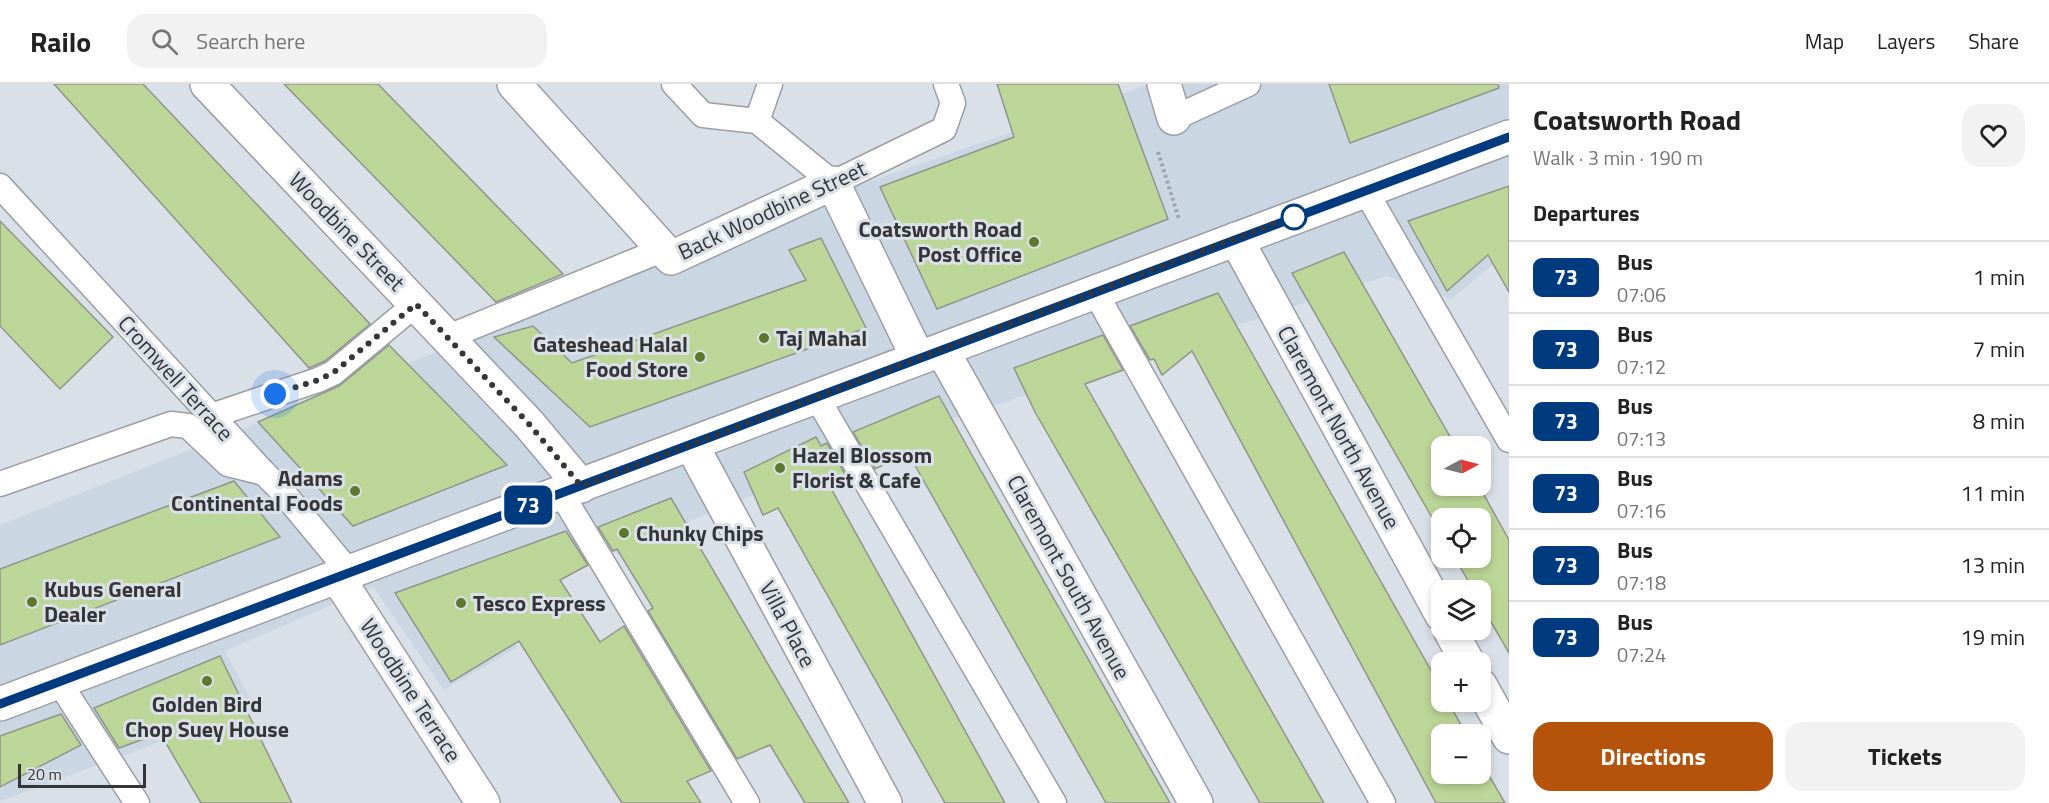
<!DOCTYPE html>
<html lang="en">
<head>
<meta charset="utf-8">
<style>
  body { margin:0; font-family:"Titillium Web",sans-serif; background:#f2f2f2; color:#222; height:100vh; display:flex; flex-direction:column; font-size:22px; white-space:nowrap }
  * { box-sizing:border-box; margin:0 }
  p { font-size:20px; color:#767676 }
  .icon { flex:none; width:33px; height:33px; fill:none; stroke:currentColor; stroke-width:2; stroke-linecap:round; stroke-linejoin:round }
  .map { position:relative; flex:1; overflow:hidden }
  .drawer { display:flex; flex-direction:column; background:#fff; width:540px }
  .drawer>* { flex:none }
  .badge { padding:0 12px; border-radius:9px; font-size:21px; line-height:39px }
  .needle { width:39px; rotate:83deg }
  .controls { position:absolute; left:1431px; top:352px; display:grid; gap:12px }
  .controls a { display:grid; place-items:center; width:60px; height:60px; border-radius:12px; background:#fff; box-shadow:0 3px 9px #0003; font-size:30px }
  .scale { position:absolute; left:18px; bottom:15px; width:128px; box-sizing:border-box; padding-left:6px; border:3px solid #333538; border-top:0; font-size:16px; line-height:21px; white-space:nowrap; color:#333538; -webkit-text-stroke:4px #dae0e7; paint-order:stroke }
  .you { position:absolute; width:30px; height:30px; margin:-15px; border:4px solid #fff; border-radius:50%; background:#1a73e8; box-shadow:0 0 0 9px #1a73e833 }
  .map>.badge { position:absolute; translate:-50% -50%; box-shadow:0 0 0 3px #fff }
  h2 { padding:0 24px; font-size:22px; line-height:54px }
  .round { display:grid; place-items:center; flex:none; width:63px; height:63px; border-radius:18px; background:#f2f2f2 }
  .overview { display:flex; align-items:center; justify-content:space-between; height:102px; padding:0 24px }
  h1 { font-size:28px; font-weight:700; line-height:45px }
  .action { display:flex; gap:12px; margin-top:auto; padding:12px 24px }
  .action a { flex:1; height:69px; border-radius:18px; background:#b45309; color:#fff; font-size:24px; font-weight:700; line-height:69px; text-align:center }
  .action a+a { background:#f2f2f2; color:#222 }
  ul { padding:0; list-style:none }
  li { display:flex; align-items:center; gap:18px; height:72px; padding:0 24px; border-top:2px solid #e0e0e0 }
  li div { flex:1 }
  li b { display:block; font-size:22px }
  li em { font-style:normal }
  li .badge { min-width:66px; font-weight:700; text-align:center }
  header { display:flex; align-items:center; gap:36px; box-sizing:border-box; height:84px; padding:0 30px; background:#fff; border-bottom:2px solid #e0e0e0 }
  header strong { font-size:28px }
  nav { display:flex; gap:33px; margin-inline-start:auto; font-size:21px }
  .search { width:420px; height:54px; background:#f2f2f2; display:flex; align-items:center; gap:15px; box-sizing:border-box; padding:0 21px; border-radius:18px; color:#767676; font-size:22px }
  main { display:flex; flex:1; min-height:0 }
  .map>svg:first-child { display:block }
  .built { fill:#cbd6e3 }
  .building { fill:#bcd697; stroke:#91948d; stroke-width:1.5 }
  .lines { fill:none; stroke-linecap:round; stroke-linejoin:round }
  .service-casing { stroke:#9a9fa6; stroke-width:27 }
  .pedestrian-casing { stroke:#9a9fa6; stroke-width:36 }
  .minor-casing { stroke:#9a9fa6; stroke-width:36 }
  .tertiary-casing { stroke:#9a9fa6; stroke-width:36 }
  .path { stroke:#a0a5ab; stroke-width:4; stroke-dasharray:3 3; stroke-linecap:butt }
  .service { stroke:#fff; stroke-width:24 }
  .pedestrian { stroke:#fff; stroke-width:33 }
  .minor { stroke:#fff; stroke-width:33 }
  .tertiary { stroke:#fff; stroke-width:33 }
  .line-casing { stroke:#fff; stroke-width:14 }
  .line { stroke:#003b80; stroke-width:9 }
  .walk { stroke:#333538; stroke-width:6; stroke-dasharray:0 10.8 }
  .stop-dot { fill:#fff; stroke:#003b80; stroke-width:3 }
  .poi-dot { fill:#5d772b; stroke:#dae0e7; stroke-width:2 }
  .labels { text-anchor:middle; stroke-width:6; stroke-linejoin:round; paint-order:stroke }
  .street-label { font-size:22px; fill:#333538; stroke:#dae0e7 }
  .poi-label { font-size:22px; font-weight:bold; fill:#333538; stroke:#dae0e7; text-anchor:start }
</style>
</head>
<body>
<header>
<strong>Railo</strong>
<div class="search"><svg class="icon" aria-label="search" viewBox="0 0 24 24"><circle cx="10" cy="10" r="6"/><path d="M15 15l6 6"/></svg>Search here</div>
<nav><a>Map</a><a>Layers</a><a>Share</a></nav>
</header>
<main>
<div class="map">
<svg width="1509" height="719" viewBox="0 0 1509 719">
  <rect width="100%" height="100%" fill="#dae0e7"/>
  <path class="built" d="M1150,0H1509V168L1451,215L1386,192L902,352L738,417L606,472L502,529L518,563L444,606L373,503L225,567L255,623L0,717V441L851,104Z"/>
  <g class="building">
    <path d="M54,0H143L370,240L325,277L309,284Z"/>
    <path d="M284,0H378L563,190L496,218Z"/>
    <path d="M997,0H1118L1168,135L937,225L880,103L1014,53Z"/>
    <path d="M1329,0H1498L1499,4L1350,59Z"/>
    <path d="M1509,102V208L1488,171L1447,207L1408,137Z"/>
    <path d="M0,137L113,253L60,305L0,242Z"/>
    <path d="M821,154L866,244L590,343L494,253L533,242L572,279L806,196L789,166Z"/>
    <path d="M1344,168L1456,363H1442V402H1479L1509,456V569L1480,519V507H1474L1455,474H1480V435H1442V451L1292,189Z"/>
    <path d="M1218,209L1442,606V618H1448L1467,651H1442V690H1480V676L1505,719H1436L1192,267L1162,291L1154,275L1150,276L1130,242Z"/>
    <path d="M1103,251L1123,286L1085,300L1324,719H1260L1035,328L1014,284Z"/>
    <path d="M389,261L507,381L353,442L258,338L339,302Z"/>
    <path d="M939,312L968,364L1170,719H1106L908,369L875,385L853,348Z"/>
    <path d="M816,353L821,362L827,359L849,397L832,406L1005,719H945L778,424L763,431L744,388Z"/>
    <path d="M234,397L280,453L0,561V485Z"/>
    <path d="M671,414L849,719H805L770,661L737,675L648,527L653,524L617,465L613,467L598,443Z"/>
    <path d="M566,447L588,481L560,496L600,558L624,542L711,687L687,697L701,719H622L519,557L451,598L395,509Z"/>
    <path d="M220,572L292,719H201L160,649L119,664L94,624Z"/>
    <path d="M61,630L81,661L0,703V652Z"/>
  </g>
  <g class="lines">
    <g class="service-casing">
      <g id="service">
        <path d="M674,0L703,31L757,37L833,99L944,45L953,19L946,0"/>
        <path d="M1174,34L1248,0"/>
        <path d="M757,37L770,0"/>
        <path d="M0,102L264,389L281,406L350,489"/>
        <path d="M1365,106L1509,356"/>
        <path d="M1095,208L1383,719"/>
        <path d="M448,253L662,166"/>
        <path d="M816,312L1054,719"/>
        <path d="M211,332L318,296L333,289L416,220"/>
        <path d="M0,400L171,340L188,342L228,380L264,389"/>
        <path d="M561,409L747,719"/>
        <path d="M59,598L137,719"/>
      </g>
    </g>
    <g class="pedestrian-casing">
      <g id="pedestrian">
        <path d="M1236,155L1442,531"/>
        <path d="M1450,546L1468,579"/>
        <path d="M1480,601L1509,653"/>
      </g>
    </g>
    <g class="minor-casing">
      <g id="minor">
        <path d="M207,0L529,340L581,402"/>
        <path d="M514,0L671,174L833,99L918,274"/>
        <path d="M1164,0L1174,34"/>
        <path d="M942,266L1196,719"/>
        <path d="M691,360L885,719"/>
        <path d="M338,494L483,719"/>
      </g>
    </g>
    <g class="tertiary-casing">
      <path id="tertiary" d="M0,620L442,453L1509,53"/>
    </g>
    <path class="path" d="M1158,68L1179,135"/>
    <use href="#service" class="service"/>
    <use href="#pedestrian" class="pedestrian"/>
    <use href="#minor" class="minor"/>
    <use href="#tertiary" class="tertiary"/>
  </g>
  <g class="lines">
    <g class="line-casing">
      <path id="line" d="M0,620L1509,53"/>
    </g>
    <use href="#line" class="line"/>
    <path class="walk" d="M275,310L318,296L333,289L416,220L529,340L581,402L1300,130L1294,133"/>
  </g>
  <circle class="stop-dot" cx="1294" cy="133" r="12"/>
  <g class="poi-dot">
    <circle cx="1034" cy="158" r="6"/>
    <circle cx="764" cy="254" r="6"/>
    <circle cx="700" cy="273" r="6"/>
    <circle cx="780" cy="384" r="6"/>
    <circle cx="355" cy="407" r="6"/>
    <circle cx="624" cy="449" r="6"/>
    <circle cx="32" cy="518" r="6"/>
    <circle cx="461" cy="519" r="6"/>
    <circle cx="207" cy="597" r="6"/>
  </g>
  <g class="labels">
    <g class="street-label">
      <text transform="translate(772 126) rotate(-25)" y="8">Back Woodbine Street</text>
      <text transform="translate(347 147) rotate(46)" y="8">Woodbine Street</text>
      <text transform="translate(176 294) rotate(48)" y="8">Cromwell Terrace</text>
      <text transform="translate(1339 343) rotate(61)" y="8">Claremont North Avenue</text>
      <text transform="translate(1069 493) rotate(61)" y="8">Claremont South Avenue</text>
      <text transform="translate(788 540) rotate(62)" y="8">Villa Place</text>
      <text transform="translate(411 606) rotate(57)" y="8">Woodbine Terrace</text>
    </g>
    <g class="poi-label">
      <text x="1022" y="153" text-anchor="end">Coatsworth Road<tspan x="1022" dy="25">Post Office</tspan></text>
      <text x="776" y="262">Taj Mahal</text>
      <text x="688" y="268" text-anchor="end">Gateshead Halal<tspan x="688" dy="25">Food Store</tspan></text>
      <text x="792" y="379">Hazel Blossom<tspan x="792" dy="25">Florist &amp; Cafe</tspan></text>
      <text x="343" y="402" text-anchor="end">Adams<tspan x="343" dy="25">Continental Foods</tspan></text>
      <text x="636" y="457">Chunky Chips</text>
      <text x="44" y="513">Kubus General<tspan x="44" dy="25">Dealer</tspan></text>
      <text x="473" y="527">Tesco Express</text>
      <text x="207" y="628" text-anchor="middle">Golden Bird<tspan x="207" dy="25">Chop Suey House</tspan></text>
    </g>
  </g>
</svg>
<div class="controls">
<a><svg class="needle" viewBox="-14 -14 28 28"><path d="M0-13l5 13h-10z" fill="#e53935"/><path d="M0 13l5-13h-10z" fill="#767676"/></svg></a>
<a><svg class="icon" aria-label="locate" viewBox="0 0 24 24"><circle cx="12" cy="12" r="6"/><path d="M12 2v4M12 18v4M2 12h4M18 12h4"/></svg></a>
<a><svg class="icon" aria-label="layers" viewBox="0 0 24 24"><path d="M12 4l9 5-9 5-9-5zM3 14l9 5 9-5"/></svg></a>
<a>+</a>
<a>−</a>
</div>
<div class="scale">20 m</div>
<div class="you" style="left:275px;top:310px"></div>
<b class="badge" style="left:528px;top:421px;background:#003b80;color:#fff">73</b>
</div>
<section class="drawer">
<div class="overview"><div><h1>Coatsworth Road</h1><p>Walk · 3 min · 190 m</p></div><a class="round"><svg class="icon" aria-label="heart" viewBox="0 0 24 24"><path d="M12 20l-8-8c-3-5 5-10 8-4 3-6 11-1 8 4z"/></svg></a></div>
<h2>Departures</h2>
<ul>
<li><span class="badge" style="background:#003b80;color:#fff">73</span><div><b>Bus</b><p>07:06</p></div><em>1 min</em></li>
<li><span class="badge" style="background:#003b80;color:#fff">73</span><div><b>Bus</b><p>07:12</p></div><em>7 min</em></li>
<li><span class="badge" style="background:#003b80;color:#fff">73</span><div><b>Bus</b><p>07:13</p></div><em>8 min</em></li>
<li><span class="badge" style="background:#003b80;color:#fff">73</span><div><b>Bus</b><p>07:16</p></div><em>11 min</em></li>
<li><span class="badge" style="background:#003b80;color:#fff">73</span><div><b>Bus</b><p>07:18</p></div><em>13 min</em></li>
<li><span class="badge" style="background:#003b80;color:#fff">73</span><div><b>Bus</b><p>07:24</p></div><em>19 min</em></li>
</ul>
<div class="action"><a>Directions</a><a>Tickets</a></div>
</section>
</main>
</body>
</html>
